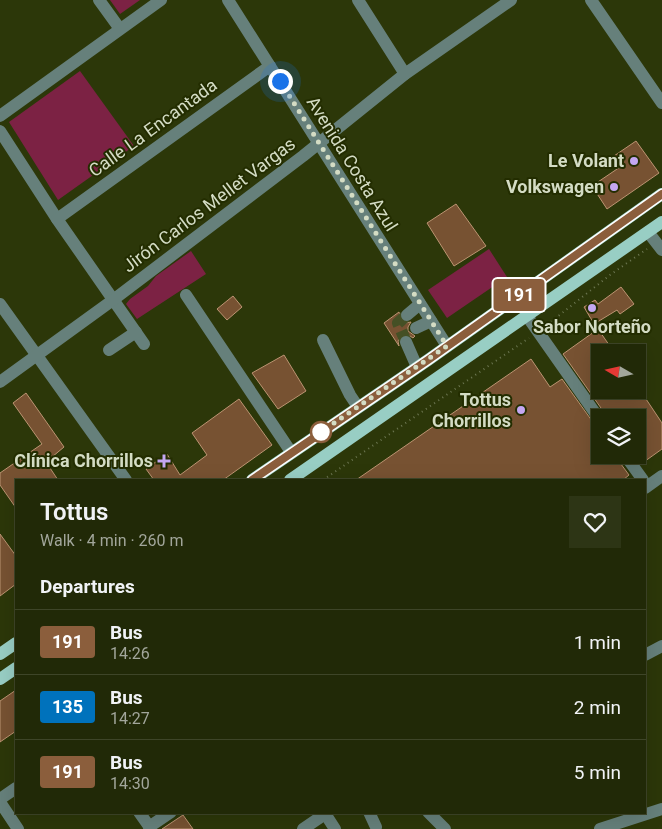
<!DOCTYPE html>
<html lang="en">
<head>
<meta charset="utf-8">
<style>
  body { margin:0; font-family:Roboto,sans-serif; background:#2d3515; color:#f1f3f6; height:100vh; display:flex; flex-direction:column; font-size:19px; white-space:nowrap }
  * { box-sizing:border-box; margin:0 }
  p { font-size:16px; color:#a2a69b }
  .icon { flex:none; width:28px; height:28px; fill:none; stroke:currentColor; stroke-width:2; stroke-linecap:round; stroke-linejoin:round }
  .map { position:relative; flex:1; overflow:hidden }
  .panel { position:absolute; left:15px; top:479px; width:631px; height:335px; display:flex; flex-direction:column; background:#212907; border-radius:0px; box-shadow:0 5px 20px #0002,0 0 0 1px #3e4528 }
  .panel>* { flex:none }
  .badge { padding:0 10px; border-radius:4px; font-size:18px; line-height:32px }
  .needle { width:32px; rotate:279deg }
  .fabs { position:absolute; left:591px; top:344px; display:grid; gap:10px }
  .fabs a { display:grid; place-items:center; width:55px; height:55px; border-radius:0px; background:#212907; box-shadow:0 5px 20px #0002,0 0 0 1px #3e4528; font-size:25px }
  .you { position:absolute; width:25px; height:25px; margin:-12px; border:4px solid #fff; border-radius:50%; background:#1a73e8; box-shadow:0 0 0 8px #1a73e833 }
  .map>.badge { position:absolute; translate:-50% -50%; box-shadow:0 0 0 2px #fff }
  h2 { padding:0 25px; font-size:19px; line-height:45px }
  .round { display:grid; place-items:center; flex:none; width:52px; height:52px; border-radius:0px; background:#2d3515 }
  .summary { display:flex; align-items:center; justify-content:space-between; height:85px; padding:0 25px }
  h1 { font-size:24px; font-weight:600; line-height:38px }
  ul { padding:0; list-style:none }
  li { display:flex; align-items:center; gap:15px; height:65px; padding:0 25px; border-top:1px solid #3e4528 }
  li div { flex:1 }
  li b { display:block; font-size:19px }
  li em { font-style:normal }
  li .badge { min-width:55px; font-weight:700; text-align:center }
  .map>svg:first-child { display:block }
  .green { fill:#7c2244 }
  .building { fill:#775232; stroke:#bc9472 }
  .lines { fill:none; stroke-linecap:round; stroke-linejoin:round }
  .minor-tunnel { stroke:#455025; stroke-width:12; stroke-dasharray:12 6; stroke-linecap:butt }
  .path { stroke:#6d7752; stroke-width:2; stroke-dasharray:1 4; stroke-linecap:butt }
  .minor { stroke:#66807b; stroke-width:12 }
  .major { stroke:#98cec4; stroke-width:12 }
  .line-casing { stroke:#fff; stroke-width:11 }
  .line { stroke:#8b5e3c; stroke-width:8 }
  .walk { stroke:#d4dcc4; stroke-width:5; stroke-dasharray:0 9 }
  .poi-dot { fill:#c4a7f1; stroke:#232d00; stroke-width:2 }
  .stop-dot { fill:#fff; stroke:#8b5e3c; stroke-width:2.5 }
  .labels { text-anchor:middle; stroke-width:4; stroke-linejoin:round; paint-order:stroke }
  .street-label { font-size:18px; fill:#d4dcc4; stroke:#232d00 }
  .poi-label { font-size:18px; font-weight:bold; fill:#d4dcc4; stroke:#232d00; text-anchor:end }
</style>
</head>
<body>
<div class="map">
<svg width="662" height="829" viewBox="0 0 662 829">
  <rect width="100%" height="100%" fill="#2c3709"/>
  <g class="green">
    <path d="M110,0H140L120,14Z"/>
    <path d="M80,71L134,146L58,200L9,122Z"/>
    <path d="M489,249L507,277L447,318L428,290Z"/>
    <path d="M191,251L206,274L137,319L126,304L130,299L148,286L156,276Z"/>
  </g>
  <g class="building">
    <path d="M636,141L659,173L607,209L592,186L620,167L614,156Z"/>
    <path d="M456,204L486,246L454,266L427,223Z"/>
    <path d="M621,287L634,304L620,314L617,310L594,324L584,307L595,300L598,304Z"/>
    <path d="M233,296L242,307L227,320L217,309Z"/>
    <path d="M399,312L401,321L405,323L411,322L408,327V331L415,336L413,338L407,334L402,335L398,341L399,346L384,323Z"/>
    <path d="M598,329L614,352H600V390H640L662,423V449L641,464L635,455H638V418H608L563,354Z"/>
    <path d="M284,355L306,391L278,409L252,373Z"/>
    <path d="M531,359L550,387L562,379L600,432V455H617L618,460L629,475L623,480H356Z"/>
    <path d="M26,393L64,447L46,462L58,480H16V508L0,485V473L42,444L13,403Z"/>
    <path d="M239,399L272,445L223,480H154L146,469L167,454L180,475L207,455L192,433Z"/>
    <path d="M0,534L16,556V584L0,596Z"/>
    <path d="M16,690V731L0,742V701Z"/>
    <path d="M183,815L193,829H162Z"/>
  </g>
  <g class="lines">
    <path class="minor-tunnel" d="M406,342L398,323L407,315"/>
    <g class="path">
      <path d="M547,325L610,275L647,249"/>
      <path d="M323,480L529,338"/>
    </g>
    <g class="minor">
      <path d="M99,0L120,29"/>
      <path d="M228,0L447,346"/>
      <path d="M358,0L405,74"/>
      <path d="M591,0L662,103"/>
      <path d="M0,116L161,0"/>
      <path d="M0,131L57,219L144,344"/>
      <path d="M57,219L270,66"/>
      <path d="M648,232L662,250"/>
      <path d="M186,295L291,452"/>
      <path d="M0,304L126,480"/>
      <path d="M407,315L420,304"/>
      <path d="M527,316L600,420"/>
      <path d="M416,328L431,321"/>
      <path d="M323,340L350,395L358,407"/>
      <path d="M406,342L417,367"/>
      <path d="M109,350L136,332"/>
      <path d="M0,382L113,300L303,156L405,74L511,0"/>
      <path d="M625,455L643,480"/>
      <path d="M645,488L662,476"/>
      <path d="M645,655L662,646"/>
      <path d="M0,799L16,788"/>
      <path d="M0,802L18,829"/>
      <path d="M139,812L151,829"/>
      <path d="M324,812L335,829"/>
      <path d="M369,812L376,827"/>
      <path d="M428,812L445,829"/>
      <path d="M149,827L171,812"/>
      <path d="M303,829L325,814"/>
      <path d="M600,829L662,809"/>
    </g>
    <g class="major">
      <path d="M252,480L428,360L662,194"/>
      <path d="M290,480L662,222"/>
      <path d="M0,654L16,643"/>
      <path d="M0,679L16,668"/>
    </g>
  </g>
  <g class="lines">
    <g class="line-casing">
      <path id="line" d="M252,480L428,360L662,194"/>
    </g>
    <use href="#line" class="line"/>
    <path class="walk" d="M280,81L447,346L318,434L321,432"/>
  </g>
  <g class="poi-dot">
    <circle cx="634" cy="161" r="5"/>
    <circle cx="614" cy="187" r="5"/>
    <circle cx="592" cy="308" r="5"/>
    <circle cx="521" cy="410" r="5"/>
    <path d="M161.5 453.5h5v5h5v5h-5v5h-5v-5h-5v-5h5z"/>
  </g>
  <circle class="stop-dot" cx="321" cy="432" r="10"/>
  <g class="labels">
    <g class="street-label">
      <text transform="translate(153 128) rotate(-36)" y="6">Calle La Encantada</text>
      <text transform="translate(352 164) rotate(58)" y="6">Avenida Costa Azul</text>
      <text transform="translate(209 205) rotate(-37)" y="6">Jirón Carlos Mellet Vargas</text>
    </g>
    <g class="poi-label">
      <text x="624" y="167">Le Volant</text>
      <text x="604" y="193">Volkswagen</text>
      <text x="592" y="333" text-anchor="middle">Sabor Norteño</text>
      <text x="511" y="406">Tottus<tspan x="511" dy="21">Chorrillos</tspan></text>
      <text x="153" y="467">Clínica Chorrillos</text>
    </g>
  </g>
</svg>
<div class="fabs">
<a><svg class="needle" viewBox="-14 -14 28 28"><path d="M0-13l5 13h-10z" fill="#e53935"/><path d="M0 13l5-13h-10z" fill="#a2a69b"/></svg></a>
<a><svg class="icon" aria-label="layers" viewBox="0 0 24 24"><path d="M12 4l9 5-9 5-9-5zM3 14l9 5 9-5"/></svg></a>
</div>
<div class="you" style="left:280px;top:81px"></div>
<b class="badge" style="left:519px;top:295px;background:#8b5e3c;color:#fff">191</b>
<section class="panel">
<div class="summary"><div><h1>Tottus</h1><p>Walk · 4 min · 260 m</p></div><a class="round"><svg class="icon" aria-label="heart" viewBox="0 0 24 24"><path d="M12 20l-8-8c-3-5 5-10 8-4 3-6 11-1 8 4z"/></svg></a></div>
<h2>Departures</h2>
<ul>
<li><span class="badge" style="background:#8b5e3c;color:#fff">191</span><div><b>Bus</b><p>14:26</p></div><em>1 min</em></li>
<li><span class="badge" style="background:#0072bc;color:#fff">135</span><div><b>Bus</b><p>14:27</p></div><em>2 min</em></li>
<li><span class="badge" style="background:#8b5e3c;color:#fff">191</span><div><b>Bus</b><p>14:30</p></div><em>5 min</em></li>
</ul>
</section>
</div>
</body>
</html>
